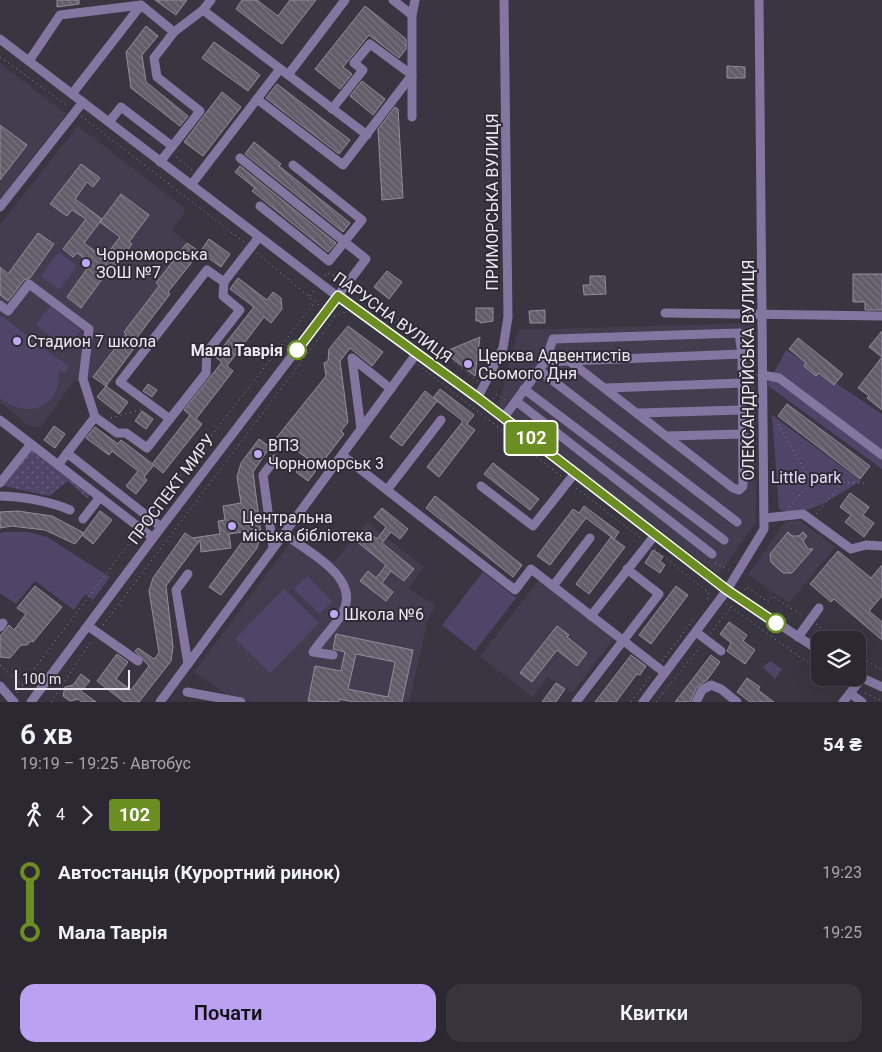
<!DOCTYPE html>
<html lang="uk">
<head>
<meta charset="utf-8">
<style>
  body { margin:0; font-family:Roboto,sans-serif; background:#37343d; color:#f1f3f6; height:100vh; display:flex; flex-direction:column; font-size:19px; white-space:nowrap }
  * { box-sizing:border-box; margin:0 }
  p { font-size:16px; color:#a6a6ab }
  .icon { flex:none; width:28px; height:28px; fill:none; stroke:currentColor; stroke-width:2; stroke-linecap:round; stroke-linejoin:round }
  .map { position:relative; height:702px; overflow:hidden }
  .drawer { display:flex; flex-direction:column; background:#2b2831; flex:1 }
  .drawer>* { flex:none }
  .badge { padding:0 10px; border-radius:4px; font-size:18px; line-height:32px }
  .tools { position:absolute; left:811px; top:631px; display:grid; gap:10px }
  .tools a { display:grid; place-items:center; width:55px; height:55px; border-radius:10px; background:#2b2831; box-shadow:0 5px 20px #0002,0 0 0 1px #47444d; font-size:25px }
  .scale { position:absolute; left:15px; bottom:12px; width:115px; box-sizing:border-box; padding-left:5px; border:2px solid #eceaf1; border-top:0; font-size:14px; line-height:18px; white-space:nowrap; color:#eceaf1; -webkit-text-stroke:4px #2e2b36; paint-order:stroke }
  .map>.badge { position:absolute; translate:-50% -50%; box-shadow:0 0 0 2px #fff }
  .legs { display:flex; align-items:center; gap:8px; height:55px; padding:0 20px; font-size:16px }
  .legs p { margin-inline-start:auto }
  .headline { display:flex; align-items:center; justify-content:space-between; height:85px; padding:0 20px }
  h1 { font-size:28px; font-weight:600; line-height:38px }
  .cta { display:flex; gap:10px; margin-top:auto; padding:10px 20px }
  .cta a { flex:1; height:58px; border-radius:15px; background:#bca0f2; color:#111; font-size:20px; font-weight:600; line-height:58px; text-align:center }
  .cta a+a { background:#37343d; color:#f1f3f6 }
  ul { padding:0 20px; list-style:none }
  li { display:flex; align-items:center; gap:18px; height:60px; font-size:19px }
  li i { display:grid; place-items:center; width:8px; height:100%; margin:0 6px; background:currentColor }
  li i::after { content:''; width:12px; height:12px; margin:-6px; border:4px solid; border-radius:50%; background:#2b2831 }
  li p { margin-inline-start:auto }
  li:first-child i { background:linear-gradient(#0000 50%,currentColor 0) }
  li:last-child i { background:linear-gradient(currentColor 50%,#0000 0) }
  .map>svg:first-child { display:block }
  .built { fill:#433e4f }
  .grass { fill:url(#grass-dots) }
  .green { fill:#504569 }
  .building { fill:url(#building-back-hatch); stroke:#918d9a; fill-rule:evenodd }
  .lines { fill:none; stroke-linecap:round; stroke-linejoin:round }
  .path { stroke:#908d96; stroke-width:1; stroke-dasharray:1 4; stroke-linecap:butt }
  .minor { stroke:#8377a1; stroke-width:9 }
  .line-1-casing { stroke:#fff; stroke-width:11 }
  .line-1 { stroke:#6b8e23; stroke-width:8 }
  .poi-dot { fill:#c0a8f4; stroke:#2e2b36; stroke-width:2 }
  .stop-1-dot { fill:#fff; stroke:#6b8e23; stroke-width:2.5 }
  .labels { text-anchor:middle; stroke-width:4; stroke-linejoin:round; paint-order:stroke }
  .street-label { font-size:16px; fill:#eceaf1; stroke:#2e2b36 }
  .poi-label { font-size:16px; fill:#eceaf1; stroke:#2e2b36; text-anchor:start }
  .stop-label { font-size:16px; font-weight:bold; fill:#eceaf1; stroke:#2e2b36; text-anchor:end }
  .park-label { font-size:16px; fill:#e5dcfd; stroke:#2e2b36 }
</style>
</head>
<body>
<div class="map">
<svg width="882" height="702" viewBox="0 0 882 702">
  <defs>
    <pattern id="grass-dots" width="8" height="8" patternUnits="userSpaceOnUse" patternTransform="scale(1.25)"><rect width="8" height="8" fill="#504569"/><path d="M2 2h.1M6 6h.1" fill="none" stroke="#69607f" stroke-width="1.8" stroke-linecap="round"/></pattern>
    <pattern id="building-back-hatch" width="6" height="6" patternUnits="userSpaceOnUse" patternTransform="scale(1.25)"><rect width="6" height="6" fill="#605d69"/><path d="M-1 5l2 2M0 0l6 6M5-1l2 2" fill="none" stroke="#77747f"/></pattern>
  </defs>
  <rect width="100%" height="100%" fill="#393641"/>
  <g class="built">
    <path d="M0,63L66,114L0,199Z"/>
    <path d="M78,126L184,208V213L172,230L187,243L156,283L159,286L124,332L126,334L93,377L74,381L41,427L29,426L0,402V225Z"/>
    <path d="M754,323L756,522L719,575L498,408L518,330Z"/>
    <path d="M799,520L835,547L789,603L748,575L785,522Z"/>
    <path d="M367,522L424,567L408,588L436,606L428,619L409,702H253L226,694L194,672L296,535L334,562Z"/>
    <path d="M539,580L614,638L572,693L548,677L532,697L480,656Z"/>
  </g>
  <path class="grass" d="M31,444L93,492L87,498L68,481L49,496L0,485Z"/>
  <g class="green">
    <path d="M59,252L77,266L59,290L41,276Z"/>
    <path d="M50,306L81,330L67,348L36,325Z"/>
    <path d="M0,315L69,367L64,373L59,371C61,408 27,420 0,398Z"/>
    <path d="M786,350L882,414V469L767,385Z"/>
    <path d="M772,415L861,481C837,494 806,521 779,509Z"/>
    <path d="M5,532H28L47,537L110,577L93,600L85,594L74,610L35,581L16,604L0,593V533Z"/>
    <path d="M483,572L516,598L475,651L442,625Z"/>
    <path d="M307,576L332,601L320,614L294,589Z"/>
    <path d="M284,589L319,623L270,673L235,639Z"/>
    <path d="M770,661L782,669L775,679L763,667Z"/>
  </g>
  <g class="building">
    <path d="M57,0H79V4L57,7Z"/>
    <path d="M155,0H187L176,15Z"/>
    <path d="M242,0H257L278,16L290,0H316L282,44L236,9Z"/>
    <path d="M365,6L406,39V49L399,58L369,35L343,67L352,74L340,89L315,69Z"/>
    <path d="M146,26L158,36L142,55L146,82L188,116L180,126L131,88L126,52Z"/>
    <path d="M214,42L260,75L248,91L202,58Z"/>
    <path d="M727,66L745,67V78H727Z"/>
    <path d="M362,81L385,99L373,115L350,96Z"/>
    <path d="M277,84L350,140L339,154L266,98Z"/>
    <path d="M222,92L241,107L203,156L184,142Z"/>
    <path d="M395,107L398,109L403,198L382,200L378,129Z"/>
    <path d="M0,125L27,145L0,180Z"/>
    <path d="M254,142L281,164L279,166L350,223L343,232L245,154Z"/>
    <path d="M81,164L100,178L93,187L87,182L75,199L102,219L100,222L121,194L149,215L129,242L132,244L116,266L113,264L81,308L67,297L91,263L77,253L73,257L63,249L86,219L72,210L67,216L50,204ZM100,222L120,237L104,258L84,243Z"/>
    <path d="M240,166L336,243L328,252L252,191L255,188L235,172Z"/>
    <path d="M38,233L54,244L30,278L24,280L8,301L0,295V267L8,274Z"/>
    <path d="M209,239L230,254L221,267L200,252Z"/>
    <path d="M187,243L200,252L168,292L170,294L135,340L138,343L106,386L93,377L126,334L124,332L159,286L156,283Z"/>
    <path d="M387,271L402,282L389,299L374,287Z"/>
    <path d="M853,274H882V310H865V302H853Z"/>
    <path d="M590,276H605L606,294L584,295L583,285H590Z"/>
    <path d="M238,278L267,300L273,292L281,298L282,309L271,323L264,317L227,366L233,371L196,419L202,424L163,473L152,464L190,415L184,410L222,362L215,357L254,307L230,289Z"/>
    <path d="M476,308H493V321L480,323V321H476Z"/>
    <path d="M545,310V323H530L529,311Z"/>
    <path d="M348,326L383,352L372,366L350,348L340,361L348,422L341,431L344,434L308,481L296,472L307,458L277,437L326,376L324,363L328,361L329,349Z"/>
    <path d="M882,331V410L867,398L869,396L858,388L882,357L869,347Z"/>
    <path d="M480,337L475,376L444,352Z"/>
    <path d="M798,338L843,374L834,385L819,373L816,376L804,366L806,363L789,349Z"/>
    <path d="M148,384L157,390L152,397L143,391Z"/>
    <path d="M106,386L128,402L119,414L97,397Z"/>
    <path d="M440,389L474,415L467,424L475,430L439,477L427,467L463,421L433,398Z"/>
    <path d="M425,391L437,401L402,446L390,437Z"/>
    <path d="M787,404L870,466L860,479L778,416Z"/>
    <path d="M142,411L153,419L146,429L135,421Z"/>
    <path d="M54,426L65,434L55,448L44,440Z"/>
    <path d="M95,427L118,444L121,440L154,465L144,477L147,480L136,494L126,486L138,471L112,451L109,455L86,438Z"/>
    <path d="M259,439L270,447L253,472L261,534L257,548L221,595L209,587L250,531L229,534L231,548L201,552L200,540L166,586L173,647L171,661L139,702H124L97,681L117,654L128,662L116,679L131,690L149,666L135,651L138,648L154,659L159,653L149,591L153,578L185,533L192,538L220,534L218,521L225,520L223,506L241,503L237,477L241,463Z"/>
    <path d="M493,463L539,499L530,510L484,474Z"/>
    <path d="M850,493L869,507L863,515L874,523L864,537L845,522L851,515L840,507Z"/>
    <path d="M435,496L522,565L513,577L426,508Z"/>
    <path d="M584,506L619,532L614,539L586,518L550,565L537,556L573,509L579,513Z"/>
    <path d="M382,508L408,529L400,539L391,532L382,543L414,569L404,581L391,571L382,583L393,592L386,601L360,581L368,571L376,578L386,565L356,541L365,530L377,539L386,527L374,517Z"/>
    <path d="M18,511L52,516L84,533L75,544L45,530L11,526L0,528V512Z"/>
    <path d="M100,511L112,520L93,544L82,535Z"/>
    <path d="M788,532L792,536H799L803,532L807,536L803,541L808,549H813L792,573H783L771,562L770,554Z"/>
    <path d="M611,537L625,547L589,594L576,584Z"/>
    <path d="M653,550L663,557L660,561L665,565L660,573L645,563Z"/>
    <path d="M838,551L871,578L882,565V596L869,611L882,622V640L834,599L831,602L810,584Z"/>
    <path d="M35,586L62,607L33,642L31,641L27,645H21L10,658L0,657V636L9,625L14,630L26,614L17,608Z"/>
    <path d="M676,586L688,595L651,644L639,635Z"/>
    <path d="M729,622L747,635L743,641L755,650L745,664L727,651L731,643L720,634Z"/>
    <path d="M557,626L569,635L567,637L587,653L577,666L557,650L532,682L520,673Z"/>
    <path d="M336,634L413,650L402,702H354L339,699V702L308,701L315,666L341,671L345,652L333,649ZM356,654L395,662L388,697L348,689Z"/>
    <path d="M631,655L646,666L640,675L637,674L616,702H595Z"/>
    <path d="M711,655L720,662L707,680L697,687L690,702H675Z"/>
    <path d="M81,674L90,681L81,691L96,702H82L78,699L70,701L63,696L65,687L73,685Z"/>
    <path d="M747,678L760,687L758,690L774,702H750L737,692Z"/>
    <path d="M556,683L565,689L556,702H542Z"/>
  </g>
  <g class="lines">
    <g class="path">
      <path d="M0,57L68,106"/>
      <path d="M81,116L244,242"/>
      <path d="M176,157L192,170"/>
      <path d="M257,253L319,305"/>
      <path d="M325,276L327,273L341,278"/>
      <path d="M356,285L363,290"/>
      <path d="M310,296L315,289"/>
      <path d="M357,299L363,291L478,381"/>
      <path d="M334,316L346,312"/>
      <path d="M418,365L561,476"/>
      <path d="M493,399L497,394L506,401"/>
      <path d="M111,418L143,409"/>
      <path d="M778,424L811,481"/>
      <path d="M576,488L642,539"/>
      <path d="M789,507L812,482L866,483"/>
      <path d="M153,511L315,302"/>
      <path d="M816,514L843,482"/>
      <path d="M655,549L709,593L707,601"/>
      <path d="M715,563L729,570"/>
      <path d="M744,590L747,587L768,602L772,596L802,615"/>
      <path d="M726,604L820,671"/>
      <path d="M816,624L838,640"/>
      <path d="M103,625L335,317"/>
      <path d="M710,634L734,603"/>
      <path d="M858,656L882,670"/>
      <path d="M662,661L693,620"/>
      <path d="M0,665L22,685L136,534"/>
      <path d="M830,678L845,684"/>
      <path d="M17,693L22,685L29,690"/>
      <path d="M865,693L882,701"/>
      <path d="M51,702L92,640"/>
      <path d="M631,702L652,674"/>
      <path d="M656,702L700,647"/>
    </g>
    <g class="minor">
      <path d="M393,0L412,15"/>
      <path d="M203,10L367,135"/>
      <path d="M0,39L337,296L478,397L727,590L820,651"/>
      <path d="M29,61L60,15L141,5L174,32"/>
      <path d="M288,75L345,0"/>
      <path d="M72,94L141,5"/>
      <path d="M257,99L343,165L412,75L370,44L354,63L363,70L332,109"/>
      <path d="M412,117V15L415,0"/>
      <path d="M109,122L121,107L172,146"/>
      <path d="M160,162L200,111L157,77L154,58L174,32L203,10L211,0"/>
      <path d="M191,185L280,69"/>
      <path d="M260,206L329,261L362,220L293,165"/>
      <path d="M0,207L83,102"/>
      <path d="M0,305L8,311L29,284L89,329L83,379L95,417"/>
      <path d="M665,313L882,316"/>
      <path d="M545,362L553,339L739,333L742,354L743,486L739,490L733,488L568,360"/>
      <path d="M539,370L737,522"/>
      <path d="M762,375L779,378L882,455"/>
      <path d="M607,388L742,383"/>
      <path d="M524,389L724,540"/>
      <path d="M478,397L503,348L508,317L504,0"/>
      <path d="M516,401L712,554"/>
      <path d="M639,413L742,410"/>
      <path d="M504,417L545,362L742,354"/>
      <path d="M170,419L120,382L207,270L224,282"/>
      <path d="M0,420L153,538"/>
      <path d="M361,429L352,358L391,389"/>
      <path d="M668,436L743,434"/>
      <path d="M67,453L161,527"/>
      <path d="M342,455L515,590L531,569L665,673"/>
      <path d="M58,465L95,417L117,433H126L147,448L206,373L207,352L240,310L223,296L224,282L259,237"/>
      <path d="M0,483L31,444"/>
      <path d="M481,486L533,526L575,473"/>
      <path d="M387,490L441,420"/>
      <path d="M0,496C25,497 47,500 70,510"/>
      <path d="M765,518L803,514L851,549L866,545L882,546"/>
      <path d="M83,519L100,497"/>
      <path d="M284,534C307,551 363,578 342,614C334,627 322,639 313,652L333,655"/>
      <path d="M273,548L263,475L275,459"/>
      <path d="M553,586L590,538"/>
      <path d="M591,616L655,535"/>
      <path d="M88,626L138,661"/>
      <path d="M0,627L3,623"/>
      <path d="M696,632L721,651"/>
      <path d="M798,637L819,608"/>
      <path d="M188,664L176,590L188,574"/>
      <path d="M858,676L882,687"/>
      <path d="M0,686L14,702"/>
      <path d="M187,692L241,702"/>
      <path d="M850,693L862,702"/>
      <path d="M31,702L153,538L366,259L240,158"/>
      <path d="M160,702L417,353"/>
      <path d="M576,702L659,594L627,569"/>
      <path d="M643,702L727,590L764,529L759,0"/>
      <path d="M696,702L702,690L711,685L721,689L737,702"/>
      <path d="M843,702L862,678"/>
    </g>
  </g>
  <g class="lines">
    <g class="line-1-casing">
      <path id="line-1" d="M297,350L338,296L478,398L727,590L776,623"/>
    </g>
    <use href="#line-1" class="line-1"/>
  </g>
  <g class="poi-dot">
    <circle cx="86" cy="263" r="5"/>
    <circle cx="17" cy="341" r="5"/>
    <circle cx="468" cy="364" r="5"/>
    <circle cx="258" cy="454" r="5"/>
    <circle cx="232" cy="526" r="5"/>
    <circle cx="334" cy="614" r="5"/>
  </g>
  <g class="stop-1-dot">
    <circle cx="297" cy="350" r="9"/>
    <circle cx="776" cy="623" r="9"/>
  </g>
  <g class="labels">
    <g class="street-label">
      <text transform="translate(492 202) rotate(-90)" y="6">ПРИМОРСЬКА ВУЛИЦЯ</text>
      <text transform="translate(393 317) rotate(36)" y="6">ПАРУСНА ВУЛИЦЯ</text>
      <text transform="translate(748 370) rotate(-90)" y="6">ОЛЕКСАНДРІЙСЬКА ВУЛИЦЯ</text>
      <text transform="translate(171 489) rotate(-53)" y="6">ПРОСПЕКТ МИРУ</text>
    </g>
    <g class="poi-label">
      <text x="96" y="260">Чорноморська<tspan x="96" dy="18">ЗОШ №7</tspan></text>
      <text x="27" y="347">Стадион 7 школа</text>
      <text x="478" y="361">Церква Адвентистів<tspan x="478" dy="18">Сьомого Дня</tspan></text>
      <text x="268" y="451">ВПЗ<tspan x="268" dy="18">Чорноморськ 3</tspan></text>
      <text x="242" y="523">Центральна<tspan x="242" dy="18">міська бібліотека</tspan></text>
      <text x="344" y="620">Школа №6</text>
    </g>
    <g class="stop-label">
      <text x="283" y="356">Мала Таврія</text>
    </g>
    <g class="park-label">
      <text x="806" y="483">Little park</text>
    </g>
  </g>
</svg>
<div class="tools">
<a><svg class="icon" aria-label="layers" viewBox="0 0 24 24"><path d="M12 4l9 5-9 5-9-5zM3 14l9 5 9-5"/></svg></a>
</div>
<div class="scale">100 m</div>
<b class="badge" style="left:531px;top:438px;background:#6b8e23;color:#fff">102</b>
</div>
<section class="drawer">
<div class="headline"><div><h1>6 хв</h1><p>19:19 – 19:25 · Автобус</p></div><b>54 ₴</b></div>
<div class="legs"><svg class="icon" aria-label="walk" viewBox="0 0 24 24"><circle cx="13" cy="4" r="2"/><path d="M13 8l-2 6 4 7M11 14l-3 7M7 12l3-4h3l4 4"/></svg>4<svg class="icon" aria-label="forward" viewBox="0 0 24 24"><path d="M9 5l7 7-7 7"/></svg><b class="badge" style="background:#6b8e23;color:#fff">102</b></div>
<ul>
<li><i style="color:#6b8e23"></i><b>Автостанція (Курортний ринок)</b><p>19:23</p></li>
<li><i style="color:#6b8e23"></i><b>Мала Таврія</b><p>19:25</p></li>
</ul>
<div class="cta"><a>Почати</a><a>Квитки</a></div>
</section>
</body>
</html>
